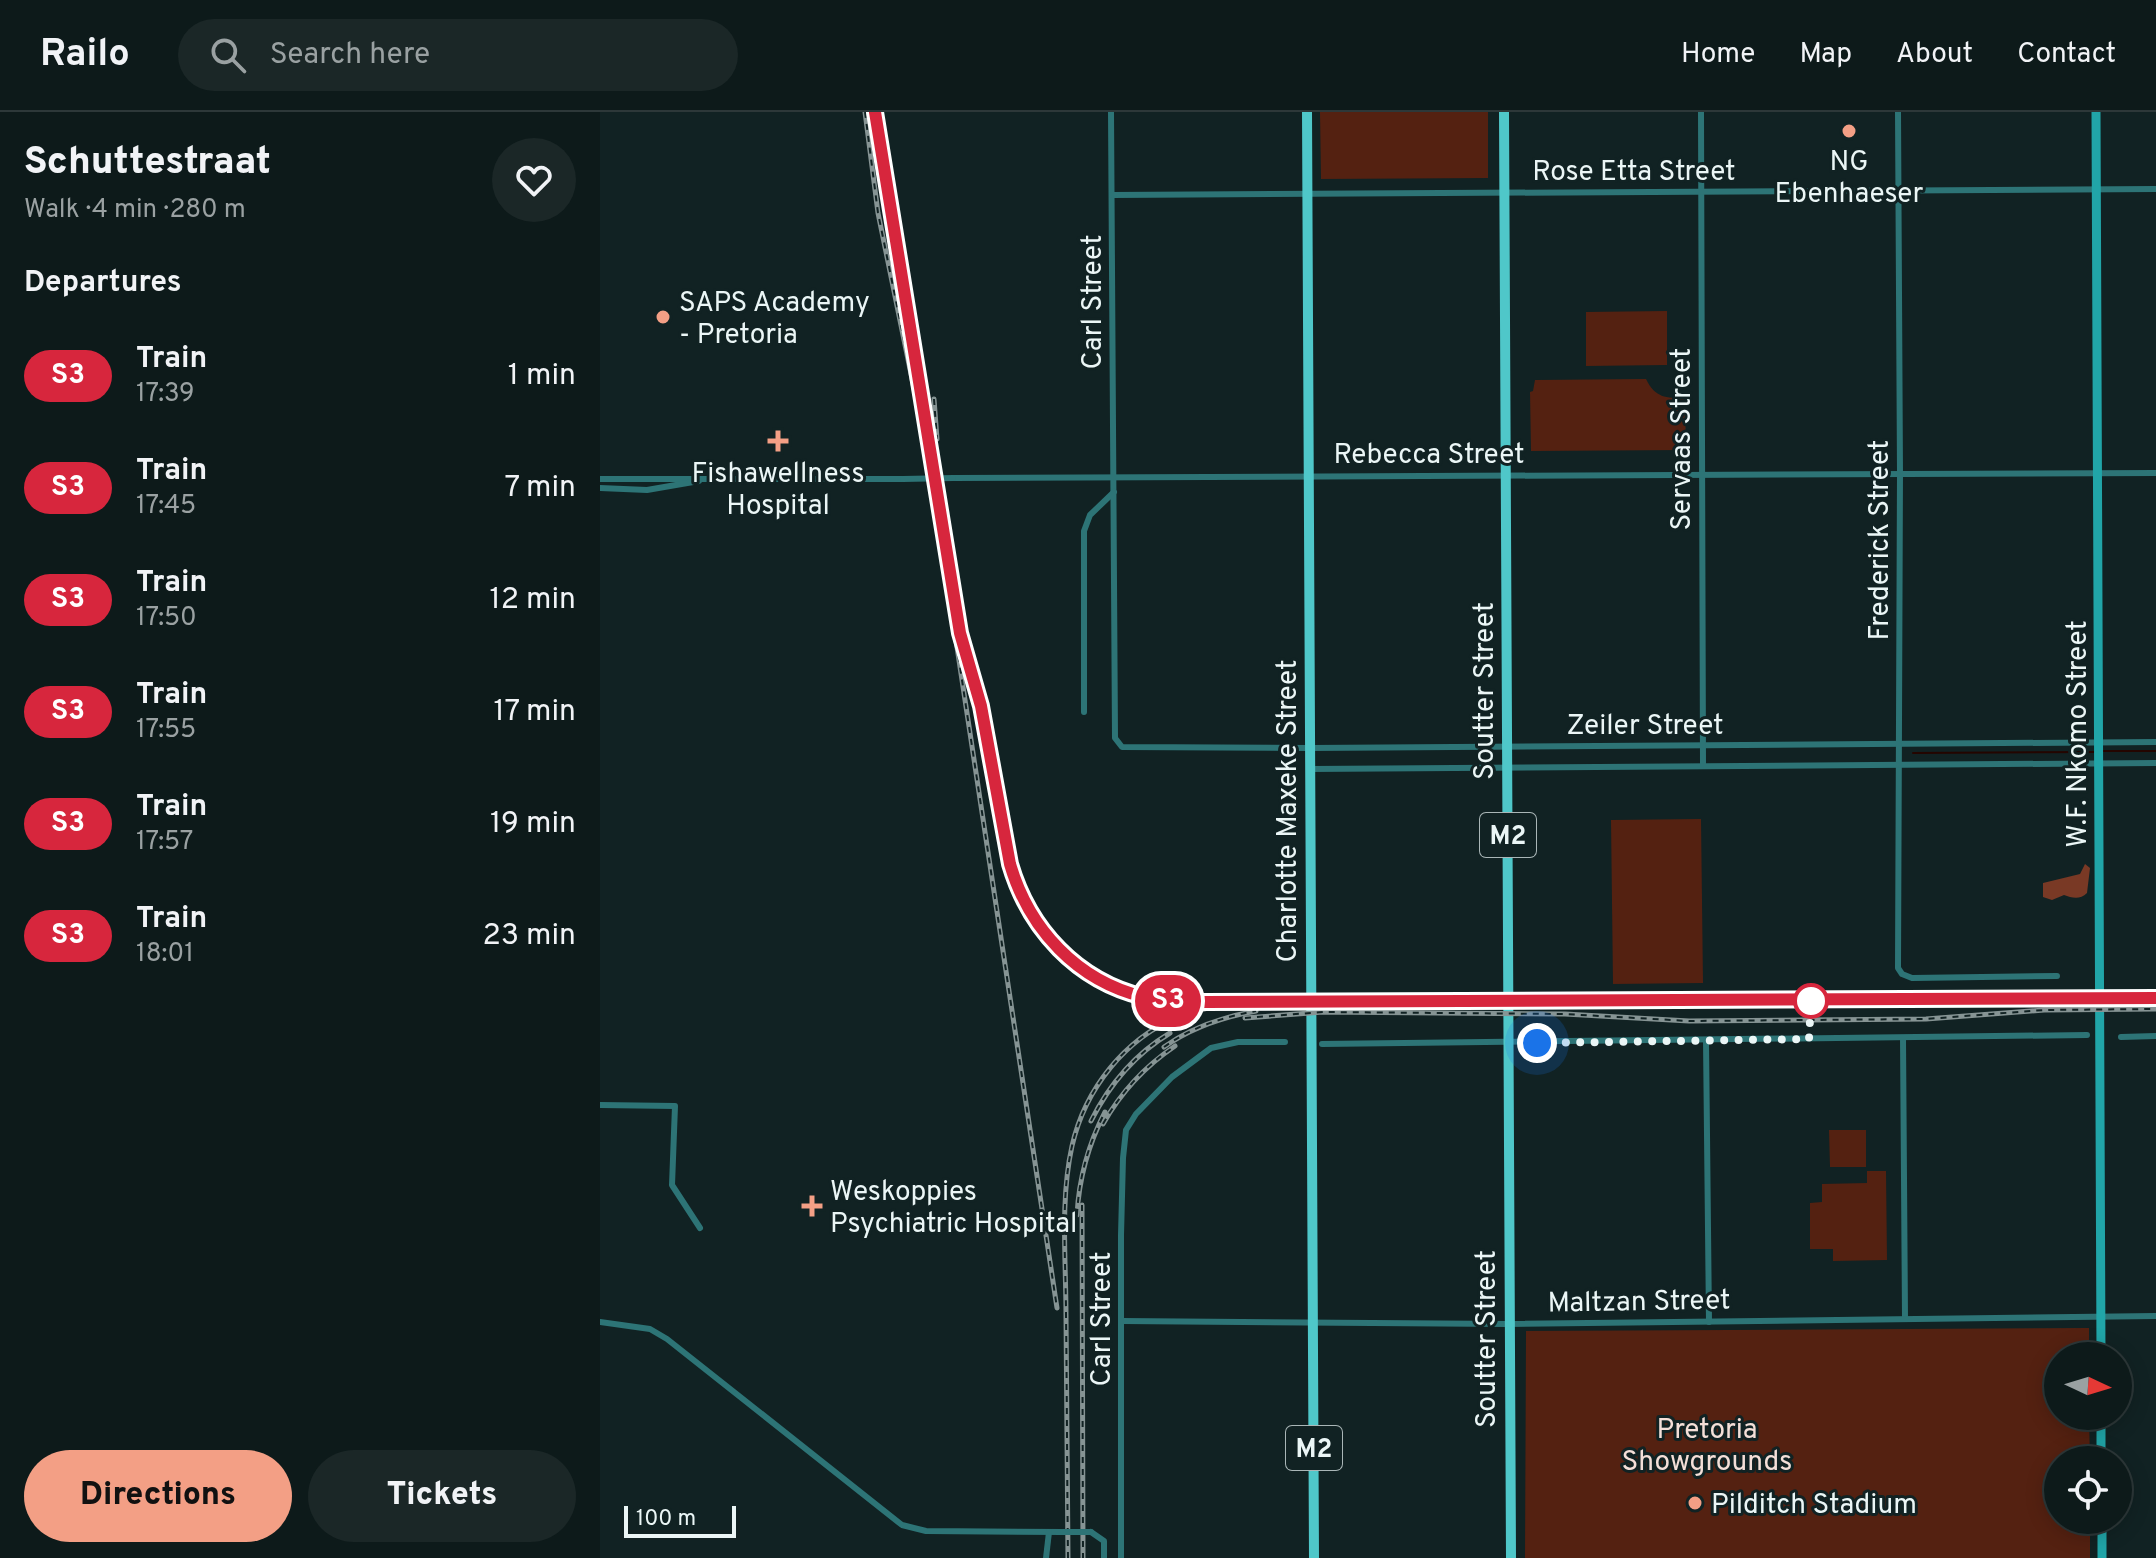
<!DOCTYPE html>
<html lang="en">
<head>
<meta charset="utf-8">
<style>
  body { margin:0; font-family:Overpass,sans-serif; background:#1b2727; color:#f1f3f6; height:100vh; display:flex; flex-direction:column; font-size:30px; white-space:nowrap }
  * { box-sizing:border-box; margin:0 }
  p { font-size:26px; color:#9aa1a2 }
  .icon { flex:none; width:44px; height:44px; fill:none; stroke:currentColor; stroke-width:2; stroke-linecap:round; stroke-linejoin:round }
  .map { position:relative; flex:1; overflow:hidden }
  .drawer { display:flex; flex-direction:column; background:#0d1a1a; width:600px }
  .drawer>* { flex:none }
  .badge { padding:0 16px; border-radius:26px; font-size:28px; line-height:52px }
  .needle { width:52px; rotate:94deg }
  .buttons { position:absolute; left:1444px; top:1230px; display:grid; gap:16px }
  .buttons a { display:grid; place-items:center; width:88px; height:88px; border-radius:50%; background:#0d1a1a; box-shadow:0 4px 20px #0003,0 0 0 2px #2d3839; font-size:40px }
  .scale { position:absolute; left:24px; bottom:20px; width:112px; box-sizing:border-box; padding-left:8px; border:4px solid #ebf6f6; border-top:0; font-size:22px; line-height:28px; white-space:nowrap; color:#ebf6f6; -webkit-text-stroke:6px #112223; paint-order:stroke }
  .you { position:absolute; width:40px; height:40px; margin:-20px; border:6px solid #fff; border-radius:50%; background:#1a73e8; box-shadow:0 0 0 12px #1a73e833 }
  .map>.badge { position:absolute; translate:-50% -50%; box-shadow:0 0 0 4px #fff }
  h2 { padding:0 24px; font-size:30px; line-height:72px }
  .round { display:grid; place-items:center; flex:none; width:84px; height:84px; border-radius:42px; background:#1b2727 }
  .head { display:flex; align-items:center; justify-content:space-between; height:136px; padding:0 24px }
  h1 { font-size:38px; font-weight:800; line-height:60px }
  .primary-button { display:flex; gap:16px; margin-top:auto; padding:16px 24px }
  .primary-button a { flex:1; height:92px; border-radius:48px; background:#f39f85; color:#111; font-size:32px; font-weight:800; line-height:92px; text-align:center }
  .primary-button a+a { background:#1b2727; color:#f1f3f6 }
  ul { padding:0; list-style:none }
  li { display:flex; align-items:center; gap:24px; height:112px; padding:0 24px }
  li div { flex:1 }
  li b { display:block; font-size:30px }
  li em { font-style:normal }
  li .badge { min-width:88px; font-weight:700; text-align:center }
  header { display:flex; align-items:center; gap:48px; box-sizing:border-box; height:112px; padding:0 40px; background:#0d1a1a; border-bottom:2px solid #2d3839 }
  header strong { font-size:38px }
  nav { display:flex; gap:44px; margin-inline-start:auto; font-size:28px }
  .search { width:560px; height:72px; background:#1b2727; display:flex; align-items:center; gap:20px; box-sizing:border-box; padding:0 28px; border-radius:44px; color:#9aa1a2; font-size:30px }
  main { display:flex; flex:1; min-height:0 }
  .map>svg:first-child { display:block }
  .green { fill:#542111 }
  .forest { fill:#793925 }
  .lines { fill:none; stroke-linecap:round; stroke-linejoin:round }
  .stream { stroke:#240500; stroke-width:2 }
  .minor { stroke:#2d7476; stroke-width:6 }
  .secondary { stroke:#21a5a8; stroke-width:9 }
  .primary { stroke:#4fc7c9; stroke-width:10 }
  .rail-casing { stroke:#869494; stroke-width:5 }
  .rail { stroke:#112223; stroke-width:2; stroke-dasharray:6; stroke-linecap:butt }
  .minor-bridge { stroke:#2d7476; stroke-width:6 }
  .line-casing { stroke:#fff; stroke-width:18 }
  .line { stroke:#d7263d; stroke-width:12 }
  .walk { stroke:#ebf6f6; stroke-width:8; stroke-dasharray:0 14.4 }
  .poi-dot { fill:#f39f85; stroke:#112223; stroke-width:3 }
  .stop-dot { fill:#fff; stroke:#d7263d; stroke-width:4 }
  .labels { text-anchor:middle; stroke-width:6; stroke-linejoin:round; paint-order:stroke }
  .shield { fill:#112223; stroke:#aab6b7; stroke-width:2 }
  .shield-label { font-size:26px; font-weight:bold; fill:#ebf6f6 }
  .poi-label { font-size:28px; fill:#ebf6f6; stroke:#112223; text-anchor:start }
  .street-label { font-size:28px; fill:#ebf6f6; stroke:#112223 }
  .park-label { font-size:28px; fill:#f4dfd8; stroke:#112223 }
</style>
</head>
<body>
<header>
<strong>Railo</strong>
<div class="search"><svg class="icon" aria-label="search" viewBox="0 0 24 24"><circle cx="10" cy="10" r="6"/><path d="M15 15l6 6"/></svg>Search here</div>
<nav><a>Home</a><a>Map</a><a>About</a><a>Contact</a></nav>
</header>
<main>
<section class="drawer">
<div class="head"><div><h1>Schuttestraat</h1><p>Walk · 4 min · 280 m</p></div><a class="round"><svg class="icon" aria-label="heart" viewBox="0 0 24 24"><path d="M12 20l-8-8c-3-5 5-10 8-4 3-6 11-1 8 4z"/></svg></a></div>
<h2>Departures</h2>
<ul>
<li><span class="badge" style="background:#d7263d;color:#fff">S3</span><div><b>Train</b><p>17:39</p></div><em>1 min</em></li>
<li><span class="badge" style="background:#d7263d;color:#fff">S3</span><div><b>Train</b><p>17:45</p></div><em>7 min</em></li>
<li><span class="badge" style="background:#d7263d;color:#fff">S3</span><div><b>Train</b><p>17:50</p></div><em>12 min</em></li>
<li><span class="badge" style="background:#d7263d;color:#fff">S3</span><div><b>Train</b><p>17:55</p></div><em>17 min</em></li>
<li><span class="badge" style="background:#d7263d;color:#fff">S3</span><div><b>Train</b><p>17:57</p></div><em>19 min</em></li>
<li><span class="badge" style="background:#d7263d;color:#fff">S3</span><div><b>Train</b><p>18:01</p></div><em>23 min</em></li>
</ul>
<div class="primary-button"><a>Directions</a><a>Tickets</a></div>
</section>
<div class="map">
<svg width="1556" height="1446" viewBox="0 0 1556 1446">
  <rect width="100%" height="100%" fill="#112223"/>
  <g class="green">
    <path d="M720,0H888V66L721,67Z"/>
    <path d="M1067,199V253L986,254V200Z"/>
    <path d="M1046,267C1055,286 1066,286 1085,286L1086,338L931,339L930,280L933,279L935,268Z"/>
    <path d="M1101,707L1103,871L1013,872L1011,708Z"/>
    <path d="M1229,1018H1266V1055H1230Z"/>
    <path d="M1267,1059H1286L1287,1148L1233,1149V1137H1210V1091L1222,1090V1072L1267,1071Z"/>
    <path d="M1489,1216V1244H1458V1304H1489L1490,1348H1458V1408H1490V1446H925L926,1219Z"/>
  </g>
  <path class="forest" d="M1485,752L1490,756L1487,781C1480,788 1472,786 1464,783L1452,788L1443,785V771L1480,762Z"/>
  <g class="lines">
    <g class="stream">
      <path d="M1502,639H1556"/>
      <path d="M1313,641L1496,640"/>
    </g>
    <g class="minor">
      <path d="M511,0L515,626L522,635L710,636L1556,630"/>
      <path d="M1101,0L1103,654"/>
      <path d="M1298,0L1300,361L1298,856L1302,862L1312,866L1457,864"/>
      <path d="M512,83L1556,77"/>
      <path d="M353,366L1556,361"/>
      <path d="M0,367H303"/>
      <path d="M0,376L47,378L99,369"/>
      <path d="M484,600V419L490,403L514,380"/>
      <path d="M710,657L1556,651"/>
      <path d="M1521,925L1556,924"/>
      <path d="M1303,926L1305,1206"/>
      <path d="M1106,928L1109,1210"/>
      <path d="M722,932L1487,923"/>
      <path d="M0,993L75,994L72,1073L100,1116"/>
      <path d="M522,1209L908,1212L1556,1204"/>
      <path d="M0,1210L50,1217L67,1227L302,1413L326,1419L463,1420"/>
      <path d="M491,1420L504,1429V1446"/>
      <path d="M446,1446L449,1420"/>
      <path d="M521,1446V1123L523,1046L526,1018L536,1002L572,965L611,936L638,930H685"/>
    </g>
    <g class="secondary">
      <path d="M1496,0L1501,1244"/>
      <path d="M1501,1304V1348"/>
      <path d="M1502,1408V1446"/>
    </g>
    <g class="primary">
      <path d="M707,0L714,1446"/>
      <path d="M904,0L911,1446"/>
    </g>
    <g class="rail-casing">
      <g id="rail">
        <path d="M265,0L278,101L329,350L457,1196"/>
        <path d="M277,12L312,217"/>
        <path d="M334,287L337,327"/>
        <path d="M368,546L381,594L410,752C437,850 514,890 611,890"/>
        <path d="M645,906L723,900L965,902L1089,909L1326,907L1444,898L1556,897"/>
        <path d="M564,935C592,915 623,905 656,899"/>
        <path d="M491,1009C509,973 535,942 570,921"/>
        <path d="M503,1012C521,980 544,955 575,934"/>
        <path d="M482,1093L483,1446"/>
        <path d="M477,1103C479,1065 488,1033 505,1000"/>
        <path d="M468,1446C467,1365 467,1284 466,1203C466,1148 460,1088 472,1034C485,977 525,926 580,904C608,894 639,890 669,887L1556,882"/>
      </g>
    </g>
    <use href="#rail" class="rail"/>
    <g class="minor-bridge">
      <path d="M303,367L353,366"/>
      <path d="M463,1420H491"/>
    </g>
  </g>
  <g class="lines">
    <g class="line-casing">
      <path id="line" d="M275,0L360,521L381,594L410,752C429,817 477,869 544,885C564,890 585,889 606,890L1556,886"/>
    </g>
    <use href="#line" class="line"/>
    <path class="walk" d="M937,931L1209,927L1211,889"/>
  </g>
  <g class="poi-dot">
    <circle cx="1249" cy="19" r="8"/>
    <circle cx="63" cy="205" r="8"/>
    <path d="M174 317h8v8h8v8h-8v8h-8v-8h-8v-8h8z"/>
    <path d="M208 1082h8v8h8v8h-8v8h-8v-8h-8v-8h8z"/>
    <circle cx="1095" cy="1391" r="8"/>
  </g>
  <circle class="stop-dot" cx="1211" cy="889" r="16"/>
  <g class="labels">
    <g class="shield">
      <rect x="880" y="701" width="56" height="44" rx="6"/>
      <rect x="686" y="1314" width="56" height="44" rx="6"/>
    </g>
    <g class="shield-label">
      <text x="908" y="732">M2</text>
      <text x="714" y="1345">M2</text>
    </g>
    <g class="poi-label">
      <text x="1249" y="58" text-anchor="middle">NG<tspan x="1249" dy="32">Ebenhaeser</tspan></text>
      <text x="79" y="199">SAPS Academy<tspan x="79" dy="32">- Pretoria</tspan></text>
      <text x="178" y="370" text-anchor="middle">Fishawellness<tspan x="178" dy="32">Hospital</tspan></text>
      <text x="230" y="1088">Weskoppies<tspan x="230" dy="32">Psychiatric Hospital</tspan></text>
      <text x="1111" y="1401">Pilditch Stadium</text>
    </g>
    <g class="street-label">
      <text x="1034" y="68">Rose Etta Street</text>
      <text transform="translate(491 190) rotate(-90)" y="10">Carl Street</text>
      <text transform="translate(1080 327) rotate(-90)" y="10">Servaas Street</text>
      <text x="829" y="351">Rebecca Street</text>
      <text transform="translate(1278 428) rotate(-90)" y="10">Frederick Street</text>
      <text transform="translate(883 579) rotate(-90)" y="10">Soutter Street</text>
      <text x="1045" y="622">Zeiler Street</text>
      <text transform="translate(1476 622) rotate(-90)" y="10">W.F. Nkomo Street</text>
      <text transform="translate(686 699) rotate(-90)" y="10">Charlotte Maxeke Street</text>
      <text transform="translate(1039 1188) rotate(-1)" y="10">Maltzan Street</text>
      <text transform="translate(500 1207) rotate(-90)" y="10">Carl Street</text>
      <text transform="translate(885 1227) rotate(-90)" y="10">Soutter Street</text>
    </g>
    <g class="park-label">
      <text x="1107" y="1326">Pretoria<tspan x="1107" dy="32">Showgrounds</tspan></text>
    </g>
  </g>
</svg>
<div class="buttons">
<a><svg class="needle" viewBox="-14 -14 28 28"><path d="M0-13l5 13h-10z" fill="#e53935"/><path d="M0 13l5-13h-10z" fill="#9aa1a2"/></svg></a>
<a><svg class="icon" aria-label="locate" viewBox="0 0 24 24"><circle cx="12" cy="12" r="6"/><path d="M12 2v4M12 18v4M2 12h4M18 12h4"/></svg></a>
</div>
<div class="scale">100 m</div>
<div class="you" style="left:937px;top:931px"></div>
<b class="badge" style="left:568px;top:889px;background:#d7263d;color:#fff">S3</b>
</div>
</main>
</body>
</html>
